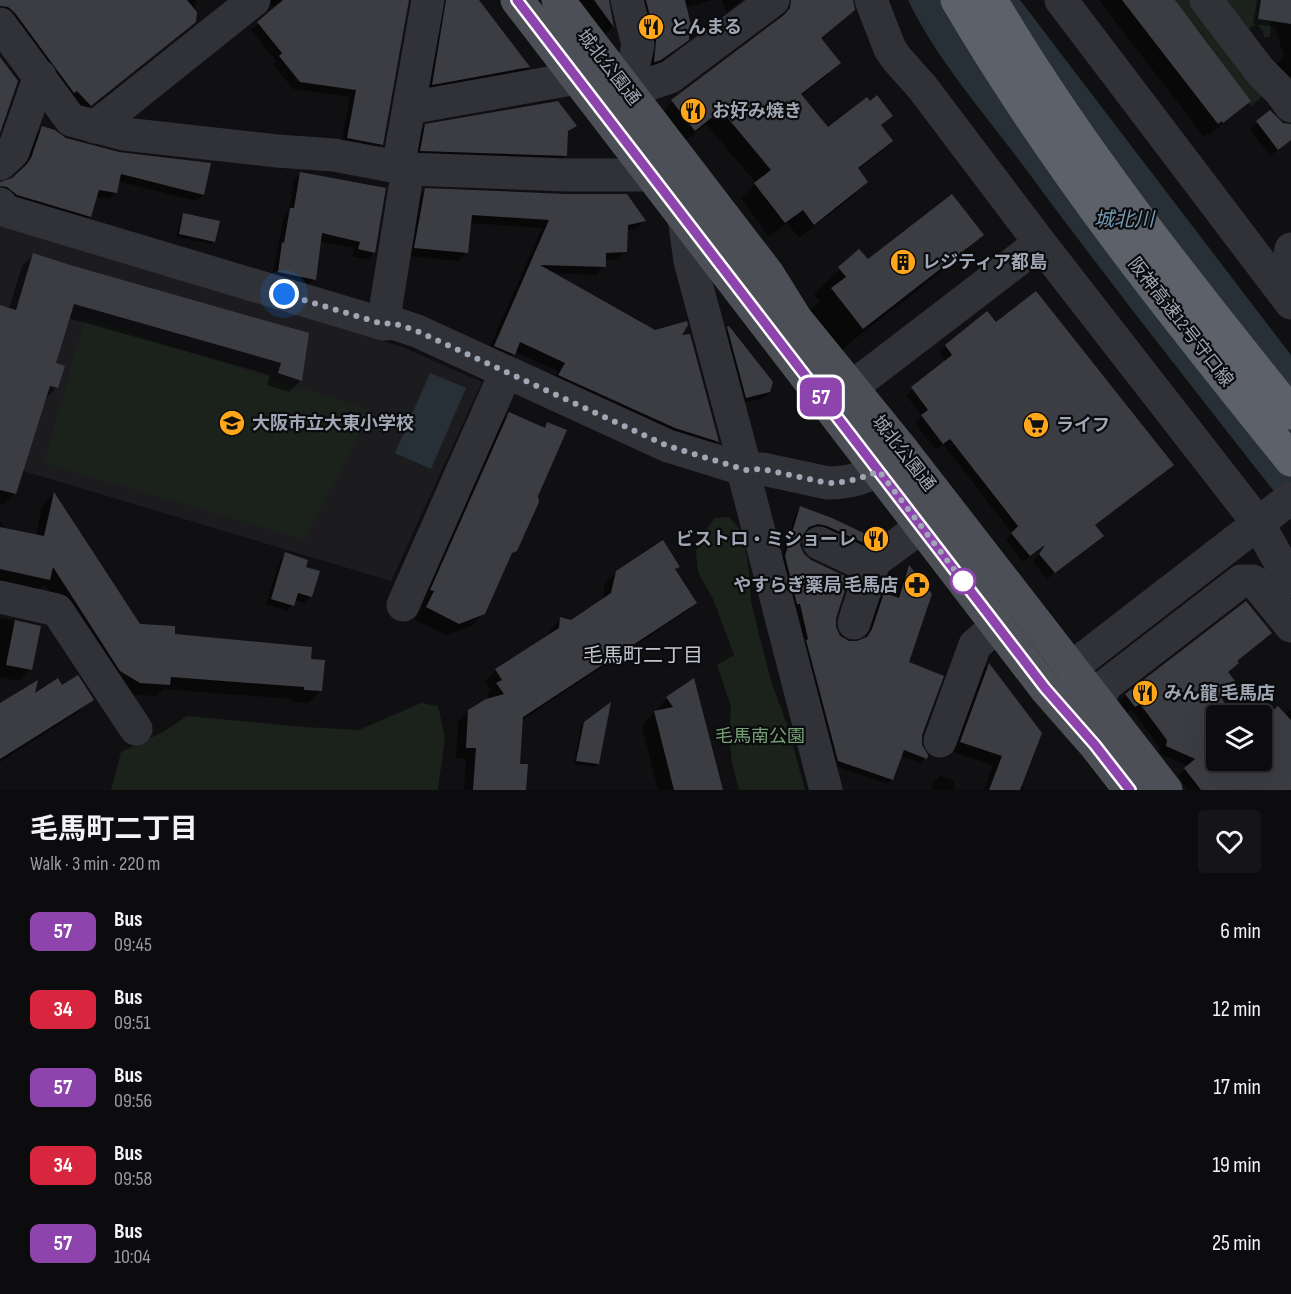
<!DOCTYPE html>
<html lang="en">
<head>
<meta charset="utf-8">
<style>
  body { margin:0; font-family:"Sofia Sans Condensed","Noto Sans JP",sans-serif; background:#151517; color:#f1f3f6; height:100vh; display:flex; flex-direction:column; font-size:22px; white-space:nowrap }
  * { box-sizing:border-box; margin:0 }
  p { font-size:20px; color:#9a9b9e }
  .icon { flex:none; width:33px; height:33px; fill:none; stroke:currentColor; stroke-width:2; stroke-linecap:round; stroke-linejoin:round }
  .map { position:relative; height:790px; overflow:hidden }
  .panel { display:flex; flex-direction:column; background:#0c0c0e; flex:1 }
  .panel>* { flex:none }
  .badge { padding:0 12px; border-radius:9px; font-size:21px; line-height:39px }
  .buttons { position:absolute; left:1206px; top:705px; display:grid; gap:12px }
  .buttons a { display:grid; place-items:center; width:66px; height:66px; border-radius:6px; background:#0c0c0e; box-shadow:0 6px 24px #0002,0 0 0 2px #2c2c2e; font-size:30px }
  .you { position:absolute; width:30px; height:30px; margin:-15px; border:4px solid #fff; border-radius:50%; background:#1a73e8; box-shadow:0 0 0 9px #1a73e833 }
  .map>.badge { position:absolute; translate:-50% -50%; box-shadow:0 0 0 3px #fff }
  .round { display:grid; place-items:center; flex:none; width:63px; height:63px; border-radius:6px; background:#151517 }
  .overview { display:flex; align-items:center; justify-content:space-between; height:102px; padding:0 30px }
  h1 { font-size:28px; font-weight:700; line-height:45px }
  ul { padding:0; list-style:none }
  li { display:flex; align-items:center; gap:18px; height:78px; padding:0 30px }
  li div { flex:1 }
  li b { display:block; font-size:22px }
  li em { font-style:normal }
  li .badge { min-width:66px; font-weight:700; text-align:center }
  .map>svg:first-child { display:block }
  .built { fill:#1c1c1f }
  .green { fill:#1a221b }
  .water { fill:#263036 }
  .shadow { fill:#0007 }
  .building { fill:#3c3d42 }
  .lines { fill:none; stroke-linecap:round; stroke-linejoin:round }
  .minor { stroke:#313237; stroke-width:33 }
  .major { stroke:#4d4f56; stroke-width:33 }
  .highway { stroke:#5d6169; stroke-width:33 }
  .line-casing { stroke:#fff; stroke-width:14 }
  .line { stroke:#8e44ad; stroke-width:9 }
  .walk { stroke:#a0a7b4; stroke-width:6; stroke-dasharray:0 10.8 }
  .stop-dot { fill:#fff; stroke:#8e44ad; stroke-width:3 }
  .labels { text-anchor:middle; stroke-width:4.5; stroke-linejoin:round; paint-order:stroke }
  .poi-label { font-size:18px; font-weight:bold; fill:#a0a7b4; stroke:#0b0b0d; text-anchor:start }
  .street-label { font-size:18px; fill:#a0a7b4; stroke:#0b0b0d }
  .park-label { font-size:18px; fill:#76a176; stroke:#0b0b0d }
  .water-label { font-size:20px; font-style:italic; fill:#7499b2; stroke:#0b0b0d }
  .neighbourhood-label { font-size:20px; fill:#c2c6d0; stroke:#0b0b0d }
</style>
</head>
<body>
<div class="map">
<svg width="1291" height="790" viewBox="0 0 1291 790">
  <rect width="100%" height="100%" fill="#101012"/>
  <path class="built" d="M0,226L402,347L482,382L391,581L0,464Z"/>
  <g class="green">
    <path d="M1176,0H1200L1263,96L1251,106L1242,95L1244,92L1200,32L1179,7Z"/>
    <path d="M1223,0H1261L1258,19L1271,21L1270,37H1264L1263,31L1257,24L1247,29Z"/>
    <path d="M85,318L372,411L304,539L44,463Z"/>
    <path d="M729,517L743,533L749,571L751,601L759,635L772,684L788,727L805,790H739L732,763L729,735L731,707L717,665L734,655L714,601L698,572L696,551L702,536L715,518Z"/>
    <path d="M421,703L438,706L445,737L438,790H111L121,752L163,732L187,716L303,727L359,730Z"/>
  </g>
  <g class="water">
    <path d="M908,0H1020L1271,329L1291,355V513C1200,397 1109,282 1022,164C982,110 937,60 908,0Z"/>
    <path d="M430,373L466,388L431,469L395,453Z"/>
  </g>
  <g class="shadow">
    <path d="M0,0H196L195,22L84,112L0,14Z"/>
    <path d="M263,0H407L382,144L374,152L341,145L350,97L293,89L273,64L276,61L251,30L278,7L265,5Z"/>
    <path d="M438,0H480L483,7L528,67L521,74L426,91Z"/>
    <path d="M578,0H607L613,27L605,35Z"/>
    <path d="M634,0H713L686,7L692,33L678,48L651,69Z"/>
    <path d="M722,0H742L726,12Z"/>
    <path d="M804,0H844L852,10L820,39L839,63L824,78L801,96L828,129L891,115L880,126L891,141L876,156L857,170L866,182L852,197L799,238L787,223L769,237L741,198L756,183L706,124L680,145L658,116L672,102Z"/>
    <path d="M1099,0H1173L1249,101L1209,135L1208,133L1204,137Z"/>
    <path d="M1257,0H1291V87L1273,67L1284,57L1275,27L1253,24Z"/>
    <path d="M1270,112L1291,131V139L1270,156L1250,129Z"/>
    <path d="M575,125L566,133L565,156L559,162L415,156L419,132L426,126Z"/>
    <path d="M42,128L66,140L119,154L210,164L203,195L196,201L118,181L115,193L109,199L96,197L90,216L83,223L10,201L0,189L24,167L36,135Z"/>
    <path d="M301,173L374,253L367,260L352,256L354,248L319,241L314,279L307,286L272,278L284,216L289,211L294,180Z"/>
    <path d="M426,190L644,221L636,229L626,231L625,252L617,260H604V266L596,275L552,273L655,332L680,337L689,335L717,442L709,450L551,384L558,371L515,352L505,363L487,354L542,228L469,223L467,252L458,261L407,256L418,198Z"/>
    <path d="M184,215L214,241L211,244L176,237L181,218Z"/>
    <path d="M982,235L956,260L837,353L807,314L820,301L814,294L859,251L868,262Z"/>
    <path d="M34,254L69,266L307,334L301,380L289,392L267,385L270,375L68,318L54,364L57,387L44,400L15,493L3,505L0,504V307L9,309L22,266Z"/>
    <path d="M728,328L769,392L762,399L739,404L721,335Z"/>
    <path d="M946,346L1094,526L1095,542L1047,579L1033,562L1043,547L1023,562L1006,540L1012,533L943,444L936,450L915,423L922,416L906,395L946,362L939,352Z"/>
    <path d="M509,414L543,429L548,424L536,495L516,551L509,557L483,613L471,626L446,635L415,620L423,604L419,602L497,426Z"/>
    <path d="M54,494L139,625L173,636L310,661L320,691L308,703L292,702L293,699L164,689L156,696L128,694L108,682L45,584L37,591L0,583V520L6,530L36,536L42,506Z"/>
    <path d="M801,508L867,543L860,548L812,529L803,531L799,545L835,617L834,628L839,637L848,642L858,643L865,639L879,600L884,595L896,599L905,572L909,568L907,663L921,735L920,745L925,758L921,763L900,755L892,779L887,784L833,765L796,608H792L780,562L796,513Z"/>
    <path d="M286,554L304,568L318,572L310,597L305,603L294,600L293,605L287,611L266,604L280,560Z"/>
    <path d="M678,567L674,571L695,603L684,613L521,721L518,765L525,790H464L466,759L456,758L458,722L469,711L490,700L487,695L491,690L485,681L496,671L549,636L550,630L561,619L572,621L602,601L605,583L617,572Z"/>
    <path d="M0,618L39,627L30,669L19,681L0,677Z"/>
    <path d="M1236,662L1226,672L1237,686L1223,699L1236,716H1216V760H1262V722L1278,708L1285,715L1291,710V790H1188L1178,776L1188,766L1159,754L1160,748L1132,710L1127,713L1119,702L1126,695Z"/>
    <path d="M988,665L1021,784L1025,790H984L993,765L951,751L979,674Z"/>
    <path d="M693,681L722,790H658L642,726L667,698Z"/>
    <path d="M61,687L92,699L80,711L0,762V705Z"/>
    <path d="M585,723L598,764L595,767L574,764L581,726Z"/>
    <path d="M940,776L954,781V790H931L933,783Z"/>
  </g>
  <g class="building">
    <path d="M0,0H187L197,12L196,22L91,106L77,91L74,93L15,13L8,7L0,6Z"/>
    <path d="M283,0H409L383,145L347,138L356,90L300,82L279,56L282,53L257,22Z"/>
    <path d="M446,0H479L530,67L432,85Z"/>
    <path d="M594,0H609L614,28L613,26Z"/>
    <path d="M646,0H685L693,34L689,35V40L661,60L655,62H654L656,41Z"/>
    <path d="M791,0H853L855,10L821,38L841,63L801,94L828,127L867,97L870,101L877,95L893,116L881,125L893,141L858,168L868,182L814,225L803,210L785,223L754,183L771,170L721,110L695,131L671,100L784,15L790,8Z"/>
    <path d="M1122,0H1175L1251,101L1223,123L1222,121L1218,124Z"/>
    <path d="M1261,0H1291V24L1258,19Z"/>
    <path d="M0,57L18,81L0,133Z"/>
    <path d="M558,101L577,126L568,131L567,156L420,151L425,124Z"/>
    <path d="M1270,110L1283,123L1291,124V140L1278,150L1256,121Z"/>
    <path d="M42,126L55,130L66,138L119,152L211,163L204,195L121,174L117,193L99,190L91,217L17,195L7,187L0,186V182L12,178L26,165L31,158Z"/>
    <path d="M300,172L386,188L375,253L358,249L360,242L322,233L316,280L278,272L282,242L284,243L290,208H294Z"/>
    <path d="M425,188L566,194H627L646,221L628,225L627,252L606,253V267L540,265L655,330L687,321L688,325L682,335L690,334L719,442L675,428L558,375L565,363L520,342L515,355L494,346L549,220L472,215L468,253L414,248Z"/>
    <path d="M952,194L984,235L863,329L831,288L846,277L838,267L859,249L868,259Z"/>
    <path d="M183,213L220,221L215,242L179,234Z"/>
    <path d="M33,253L70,265L309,333L302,381L278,373L281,363L74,304L56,363L65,366L58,388L50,386L16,494L0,490V305L16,310Z"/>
    <path d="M1036,291L1174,465L1095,525L1104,536L1055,573L1039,554L1045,545L1030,556L1011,533L1018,526L950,439L943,444L921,415L928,410L911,387L952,355L945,345L987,311L996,322Z"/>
    <path d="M729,326L773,382L770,392L746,398L727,327Z"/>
    <path d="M509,412L545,428L547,422L567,430L538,496L539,502L517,551L512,553L485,614L459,624L426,607L434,591L430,590Z"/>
    <path d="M54,492L140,624L175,626V634L312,647L311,659L325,660L322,691L304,690V687L171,677L170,685L140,683L120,671L53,567L50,580L0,569V527L44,536Z"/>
    <path d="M800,506L832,518L874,538L866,544L827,526L818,524L809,527L802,536L800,545L804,554L811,560L849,578L836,618V627L840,636L849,641H857L867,637L872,629L884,593L899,598L909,565L932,594L909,662L944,676L922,735V745L928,755L927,759L904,750L893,780L838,761L806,640L808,639L800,604H797L785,556Z"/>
    <path d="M663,540L680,567L675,569L697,603L523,717L520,764H528L526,790H473L476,748H466L468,710L486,699L504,694L496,683L502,680L495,669L559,628L560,617L571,620L611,593L616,571Z"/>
    <path d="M285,552L308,560L306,567L320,571L312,597L298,593L294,606L271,599Z"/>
    <path d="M1246,601L1272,633L1237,661L1239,663L1228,672L1239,686L1222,699L1234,716H1216V760H1262V720L1278,706L1291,720V790H1201L1184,768L1195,759L1166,746L1167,740L1140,704L1135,707L1125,694Z"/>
    <path d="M15,620L41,626L32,670L6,665Z"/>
    <path d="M989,663L1042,733L1020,790H989L1002,756L960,742Z"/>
    <path d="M78,675L94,700L0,759V703L38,680L35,693L58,678L62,685Z"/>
    <path d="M694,678L723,790H674L654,711L673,707L666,697Z"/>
    <path d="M611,702L599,764L576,761L584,722Z"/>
  </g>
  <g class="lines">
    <g class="minor">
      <path d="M627,0L638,45L628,91"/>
      <path d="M871,0L890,49L897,59L922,87L1040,243L1258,523L1291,582"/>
      <path d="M1061,0L1291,303"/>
      <path d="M1206,0L1260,71L1279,90L1291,106"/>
      <path d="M0,24L71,120L124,134L277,151L334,155L408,169L567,175H651"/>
      <path d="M604,103L628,91L670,77L773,0"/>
      <path d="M409,108L577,78"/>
      <path d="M95,127L254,0"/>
      <path d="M0,164L13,152L40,76"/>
      <path d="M398,168L428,0"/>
      <path d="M0,204L6,211L383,324L393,323L417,331L668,446L746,470L762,469L828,483C858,483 877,473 899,455"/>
      <path d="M684,218L690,261L746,470L745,478L826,790"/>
      <path d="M1271,276L1289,262L1291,249"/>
      <path d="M383,324L408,169"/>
      <path d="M852,387L1040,243"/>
      <path d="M819,543L872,568L854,623"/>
      <path d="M868,566L921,527"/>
      <path d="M0,597L57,610L136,729"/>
      <path d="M403,605L506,372"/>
      <path d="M1049,685L1291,498"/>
      <path d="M1097,702L1106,685L1241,581H1253L1256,583L1291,626"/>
      <path d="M940,741L975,645L997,626"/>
    </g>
    <g class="major">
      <path d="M517,0L1045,688L1095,745L1130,790"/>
      <path d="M558,0L768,274L796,319L904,452L1166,790"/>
    </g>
    <g class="highway">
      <path d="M957,0C1053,164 1172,313 1291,460"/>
      <path d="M991,0C1076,145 1186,282 1291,413"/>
    </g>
  </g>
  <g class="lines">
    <g class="line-casing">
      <path id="line" d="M517,0L1045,688L1095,745L1130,790"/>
    </g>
    <use href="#line" class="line"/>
    <path class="walk" d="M284,294L383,324L393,323L417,331L668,446L746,470L762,469L828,483C847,483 862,478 879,471L963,581"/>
  </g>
  <defs>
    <g id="restaurant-disc" transform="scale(1.35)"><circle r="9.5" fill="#ffa61b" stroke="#0b0b0d"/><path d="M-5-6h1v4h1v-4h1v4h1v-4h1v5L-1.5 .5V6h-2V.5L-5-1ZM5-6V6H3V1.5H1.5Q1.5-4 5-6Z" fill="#111"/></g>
    <g id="building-disc" transform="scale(1.35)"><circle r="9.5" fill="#ffa61b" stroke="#0b0b0d"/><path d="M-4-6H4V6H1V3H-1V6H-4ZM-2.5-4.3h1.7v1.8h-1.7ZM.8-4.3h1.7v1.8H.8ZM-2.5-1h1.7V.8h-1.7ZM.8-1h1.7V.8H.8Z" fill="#111"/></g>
    <g id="school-disc" transform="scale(1.35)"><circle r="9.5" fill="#ffa61b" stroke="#0b0b0d"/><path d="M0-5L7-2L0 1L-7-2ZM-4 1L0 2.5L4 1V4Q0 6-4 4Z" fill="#111"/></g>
    <g id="supermarket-disc" transform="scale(1.35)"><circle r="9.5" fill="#ffa61b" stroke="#0b0b0d"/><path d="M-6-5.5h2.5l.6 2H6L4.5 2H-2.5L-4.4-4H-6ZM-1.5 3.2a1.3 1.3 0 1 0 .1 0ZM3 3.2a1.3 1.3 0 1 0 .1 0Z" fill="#111"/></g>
    <g id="pharmacy-disc" transform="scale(1.35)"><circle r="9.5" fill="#ffa61b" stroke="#0b0b0d"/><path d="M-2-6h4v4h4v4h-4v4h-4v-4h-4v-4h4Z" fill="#111"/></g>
  </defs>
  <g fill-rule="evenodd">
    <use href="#restaurant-disc" x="651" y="27"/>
    <use href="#restaurant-disc" x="693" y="111"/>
    <use href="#building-disc" x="903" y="262"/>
    <use href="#school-disc" x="232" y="423"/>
    <use href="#supermarket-disc" x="1036" y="425"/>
    <use href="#restaurant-disc" x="876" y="539"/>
    <use href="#pharmacy-disc" x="917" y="585"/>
    <use href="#restaurant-disc" x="1145" y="693"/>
  </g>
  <circle class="stop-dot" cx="963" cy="581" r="12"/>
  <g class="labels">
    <g class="poi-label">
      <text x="670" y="33">とんまる</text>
      <text x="712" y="117">お好み焼き</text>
      <text x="922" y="268">レジティア都島</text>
      <text x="252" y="429">大阪市立大東小学校</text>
      <text x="1056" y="431">ライフ</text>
      <text x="856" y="545" text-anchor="end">ビストロ・ミショーレ</text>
      <text x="898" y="591" text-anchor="end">やすらぎ薬局 毛馬店</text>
      <text x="1164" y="699">みん龍 毛馬店</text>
    </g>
    <g class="street-label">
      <text transform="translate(609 67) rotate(52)" y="6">城北公園通</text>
      <text transform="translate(1181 322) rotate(52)" y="6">阪神高速12号守口線</text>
      <text transform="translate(904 453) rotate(52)" y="6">城北公園通</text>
    </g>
    <g class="park-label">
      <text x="760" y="742">毛馬南公園</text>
    </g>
    <g class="water-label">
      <text x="1124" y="226">城北川</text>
    </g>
    <g class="neighbourhood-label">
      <text x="643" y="662">毛馬町二丁目</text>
    </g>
  </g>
</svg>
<div class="buttons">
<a><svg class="icon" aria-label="layers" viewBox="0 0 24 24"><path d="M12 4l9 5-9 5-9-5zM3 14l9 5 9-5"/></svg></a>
</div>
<div class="you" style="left:284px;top:294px"></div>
<b class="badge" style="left:821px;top:397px;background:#8e44ad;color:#fff">57</b>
</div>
<section class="panel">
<div class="overview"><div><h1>毛馬町二丁目</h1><p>Walk · 3 min · 220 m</p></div><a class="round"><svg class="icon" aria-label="heart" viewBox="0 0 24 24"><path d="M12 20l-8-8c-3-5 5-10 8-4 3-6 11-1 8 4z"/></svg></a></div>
<ul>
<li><span class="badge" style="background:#8e44ad;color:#fff">57</span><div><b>Bus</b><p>09:45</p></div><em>6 min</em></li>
<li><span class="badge" style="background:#d7263d;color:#fff">34</span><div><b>Bus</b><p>09:51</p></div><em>12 min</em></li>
<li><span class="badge" style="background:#8e44ad;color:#fff">57</span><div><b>Bus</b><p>09:56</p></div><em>17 min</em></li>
<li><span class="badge" style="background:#d7263d;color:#fff">34</span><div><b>Bus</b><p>09:58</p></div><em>19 min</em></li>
<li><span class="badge" style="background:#8e44ad;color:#fff">57</span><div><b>Bus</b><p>10:04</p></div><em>25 min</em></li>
</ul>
</section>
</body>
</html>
